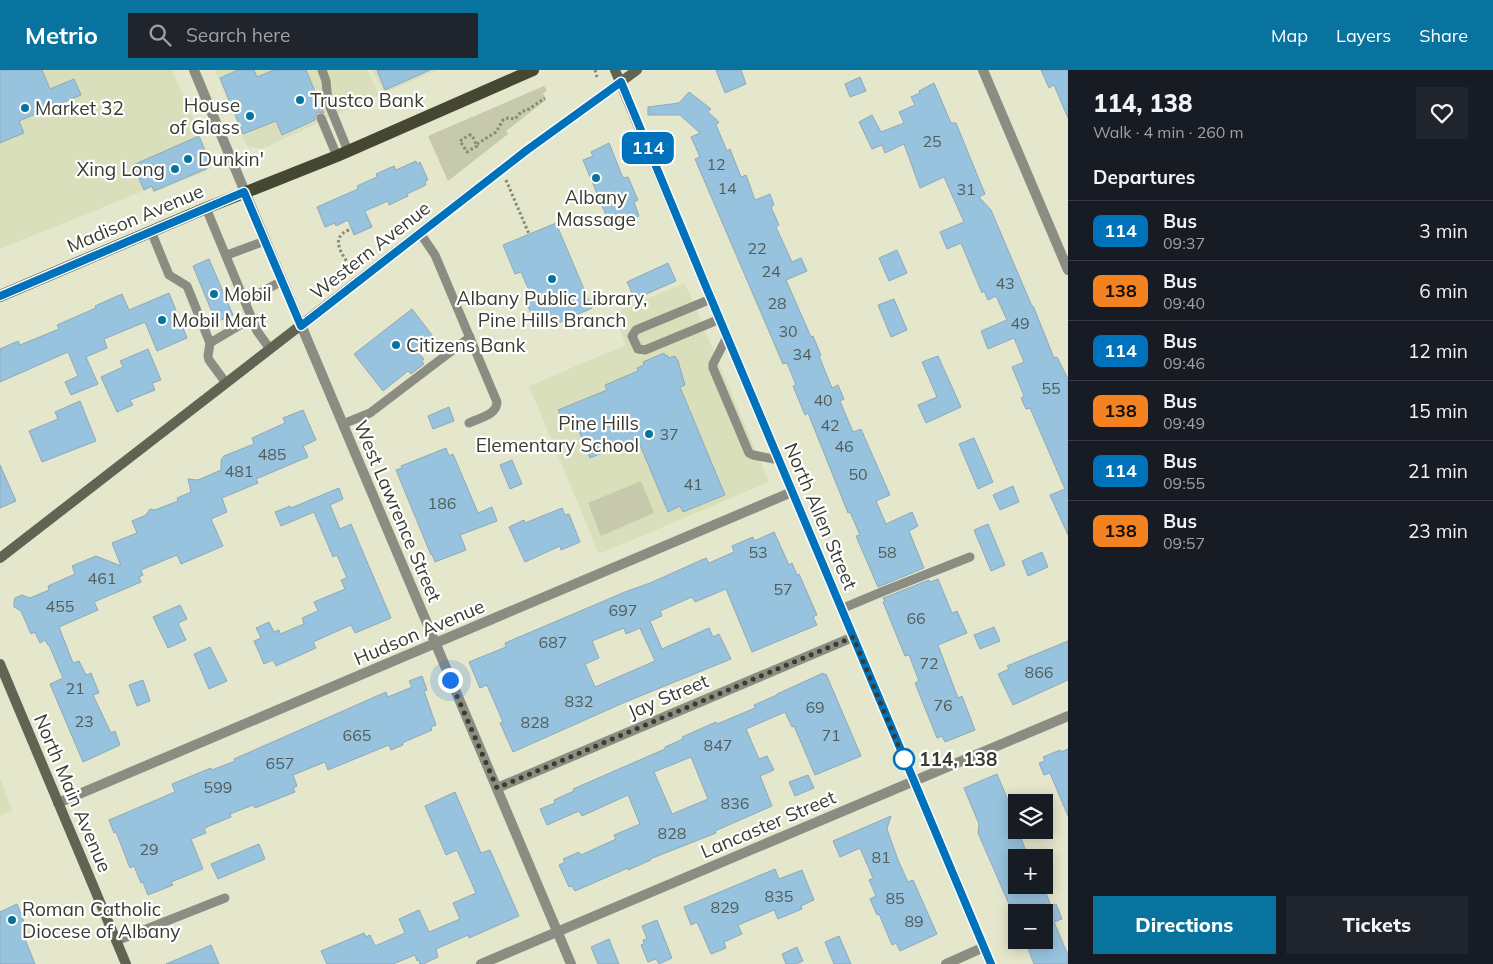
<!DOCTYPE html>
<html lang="en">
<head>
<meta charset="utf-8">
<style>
  body { margin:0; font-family:Mulish,sans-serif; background:#20242c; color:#f1f3f6; height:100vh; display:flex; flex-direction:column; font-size:19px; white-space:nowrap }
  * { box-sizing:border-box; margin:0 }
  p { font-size:16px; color:#9ea1a6 }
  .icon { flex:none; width:28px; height:28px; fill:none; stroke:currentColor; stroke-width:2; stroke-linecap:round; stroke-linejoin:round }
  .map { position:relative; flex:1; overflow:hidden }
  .details { display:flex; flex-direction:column; background:#171b24; width:425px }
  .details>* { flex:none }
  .badge { padding:0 10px; border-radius:8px; font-size:18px; line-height:32px }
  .fabs { position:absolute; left:1008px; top:724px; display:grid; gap:10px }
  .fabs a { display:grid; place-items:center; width:45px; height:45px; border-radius:0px; background:#171b24; box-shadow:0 2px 12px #0003; font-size:25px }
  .you { position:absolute; width:25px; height:25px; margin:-12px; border:4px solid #fff; border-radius:50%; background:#1a73e8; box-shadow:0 0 0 8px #1a73e833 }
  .map>.badge { position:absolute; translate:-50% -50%; box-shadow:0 0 0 2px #fff }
  h2 { padding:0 25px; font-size:19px; line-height:45px }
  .round { display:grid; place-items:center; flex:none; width:52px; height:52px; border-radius:0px; background:#20242c }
  .overview { display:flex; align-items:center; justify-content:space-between; height:85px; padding:0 25px }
  h1 { font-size:24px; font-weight:800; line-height:38px }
  .action { display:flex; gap:10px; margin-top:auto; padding:10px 25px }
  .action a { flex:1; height:58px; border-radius:0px; background:#09739f; color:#fff; font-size:20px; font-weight:800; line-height:58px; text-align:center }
  .action a+a { background:#20242c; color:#f1f3f6 }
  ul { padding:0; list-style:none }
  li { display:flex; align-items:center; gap:15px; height:60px; padding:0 25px; border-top:1px solid #363941 }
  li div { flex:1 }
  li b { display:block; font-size:19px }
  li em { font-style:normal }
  li .badge { min-width:55px; font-weight:700; text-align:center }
  header { display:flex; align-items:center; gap:30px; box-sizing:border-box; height:70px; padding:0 25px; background:#09739f; color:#fff }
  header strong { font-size:24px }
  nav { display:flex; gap:28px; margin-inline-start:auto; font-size:18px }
  .search { width:350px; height:45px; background:#20242c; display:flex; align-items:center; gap:12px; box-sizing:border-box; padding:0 18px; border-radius:0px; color:#9ea1a6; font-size:19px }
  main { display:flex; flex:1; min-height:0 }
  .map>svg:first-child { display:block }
  .built { fill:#dadfbb }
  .green { fill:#c6c9ab }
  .building { fill:#97c3de; stroke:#8fa9b9; fill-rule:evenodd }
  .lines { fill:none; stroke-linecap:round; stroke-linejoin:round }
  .path { stroke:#878977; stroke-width:3; stroke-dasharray:2.5 2.5; stroke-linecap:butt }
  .lane { stroke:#8b8d82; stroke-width:9 }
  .street { stroke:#8b8d82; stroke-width:10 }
  .secondary { stroke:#626453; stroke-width:10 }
  .primary { stroke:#454733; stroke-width:12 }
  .line-casing { stroke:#fff; stroke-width:11 }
  .line { stroke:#0072bc; stroke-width:8 }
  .walk { stroke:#3a3c31; stroke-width:5; stroke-dasharray:0 9 }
  .poi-dot { fill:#09739f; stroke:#fff; stroke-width:2 }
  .stop-dot { fill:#fff; stroke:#0072bc; stroke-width:2.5 }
  .labels { text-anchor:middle; stroke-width:4.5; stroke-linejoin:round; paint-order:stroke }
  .number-label { font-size:16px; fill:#515e5c }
  .poi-label { font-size:19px; fill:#3a3c31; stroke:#fff; text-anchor:start }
  .street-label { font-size:19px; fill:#3a3c31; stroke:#fff }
  .stop-label { font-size:19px; font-weight:bold; fill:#3a3c31; stroke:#fff; text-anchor:start }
</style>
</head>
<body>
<header>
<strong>Metrio</strong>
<div class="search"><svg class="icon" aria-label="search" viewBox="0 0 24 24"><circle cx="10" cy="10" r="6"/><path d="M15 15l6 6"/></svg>Search here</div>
<nav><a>Map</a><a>Layers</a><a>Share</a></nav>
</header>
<main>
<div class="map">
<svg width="1068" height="894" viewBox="0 0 1068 894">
  <rect width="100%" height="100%" fill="#e4e7cb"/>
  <g class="built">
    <path d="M0,0H172L212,92L209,100L153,123L150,118L0,179Z"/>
    <path d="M215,0H368L379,25L262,79L247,76Z"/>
    <path d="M372,0H438L384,23Z"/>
    <path d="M685,213L769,412L599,484L529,316L626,275L613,243Z"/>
    <path d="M1,710L12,741L0,746V711Z"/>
  </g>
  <g class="green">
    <path d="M544,16L547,21L543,23L546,30L506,61L508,64L448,111L428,66Z"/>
    <path d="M641,411L654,443L601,466L588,433Z"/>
  </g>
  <g class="building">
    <path d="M0,0H42L50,19L74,9L81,25L19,51L24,63L0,73Z"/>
    <path d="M238,0H254L257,7L274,0H306L324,43L318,42L315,47V50L282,65L276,51L243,64L220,8Z"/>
    <path d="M377,0H430L385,20Z"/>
    <path d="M716,0H741L746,14L725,23Z"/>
    <path d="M1041,0H1068V48L1054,15L1049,18Z"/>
    <path d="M860,7L866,21L850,27L845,14Z"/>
    <path d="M934,13L951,53H956L985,124L979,127L991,140L1031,234L1034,238L1054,288L1057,287L1068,309V465L1050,425L1065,419L1030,338L1026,339L1021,328L1024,326L1012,297L1024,292L1014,268L988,279L981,261L1007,250L996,226L988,230L984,221L982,223L961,173L947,179L940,162L964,152L944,107L920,118L904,74L885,83L882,75L872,79L859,52L872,45L881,62L904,53L899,42L915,35L911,27L920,23L919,21Z"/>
    <path d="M689,22L711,39L708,42L719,52L716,55L727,81L730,79L741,107L746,105L755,130L770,124L774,135L771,137L779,155L776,157L792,192L801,188L807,201L786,210L811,267L813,266L821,285L819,286L832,318L838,315L844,329L840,331L853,362L861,359L890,425L876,431L886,454L912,442L918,456L909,461L924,498L878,517L856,466L860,465L850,442L848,443L808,343L805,345L793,316L796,315L787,293L783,294L695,89L700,87L691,67L700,63L680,45H648V37L679,33Z"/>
    <path d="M199,66L209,91L206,99L154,121L152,116L144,120L133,95Z"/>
    <path d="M609,73L623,108L628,107L638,130L634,132L639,146L611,157L583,90L593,86L591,82Z"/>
    <path d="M416,91L417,94L420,92L428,110L425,111L426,115L407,124L408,126L389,135L388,131L365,141L372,157L354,165L348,150L336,156L335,153L325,157L317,137L358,119L357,116L377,107L376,104L394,96L396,100Z"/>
    <path d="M556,153L592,238L547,258L542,247L534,250L525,230L532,227L521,202L515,204L503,175Z"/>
    <path d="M897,180L907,203L889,211L879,188Z"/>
    <path d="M209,189L233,245L216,252L193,196Z"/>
    <path d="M668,193L676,211L635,229L627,212Z"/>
    <path d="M169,223L187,268L157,281L145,252L104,269L107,278L86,287L98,314L71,325L65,312L78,306L68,282L0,312V279L18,271L20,275L59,259L57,255L96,238L95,236L122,224L129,240Z"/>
    <path d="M894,229L907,260L891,267L878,235Z"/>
    <path d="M412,239L435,269L418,282L424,289L422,291L424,294L411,304L408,301L383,321L354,284Z"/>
    <path d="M148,279L161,310L152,313L155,320L130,330L133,335L117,342L101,307L123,297L120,291Z"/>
    <path d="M664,283L665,286L667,285L669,288L675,286L678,291L685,315L680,317L725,425L683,442L680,436L668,442L637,368L590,388L574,349L564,353L558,340L607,320L605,315L638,301L637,298L644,295L643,292Z"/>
    <path d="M938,286L961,337L926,353L918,335L937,327L922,292Z"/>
    <path d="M80,331L96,371L42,392L29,361L58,349L55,342Z"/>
    <path d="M449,337L454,351L433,359L428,346Z"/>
    <path d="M303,340L316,370L303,376L308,387L256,409L258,413L222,428L227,442L211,449L223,476L181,494L177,485L141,500L143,505L139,507L141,512L94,532L98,540L59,557L73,593L79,591L86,605L91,603L99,623L93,625L111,663L115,661L120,675L83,692L50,614L63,608L49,575H48L45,570L40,573L35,562L31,564L21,541L14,537V532L15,528L22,525L30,528L49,520L48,516L75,504L72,496L96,486L121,496L112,473L137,463L132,451L146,445L150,439L155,440L178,431L177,428L191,422L188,409L198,410L221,400V390L224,386L254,374L252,368L285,353L283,348Z"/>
    <path d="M974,368L993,412L978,419L959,374Z"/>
    <path d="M446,378L449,386L453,384L478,443L492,437L497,451L460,465L466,480L435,492L432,484L431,485L396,400L402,398L401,396Z"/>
    <path d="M512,390L522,414L510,419L500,395Z"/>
    <path d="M0,395L16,431L0,438Z"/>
    <path d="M1013,416L1019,432L1000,440L993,425Z"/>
    <path d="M339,418L343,429L330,435L340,459L351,454L391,548L355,563L351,555L313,572L316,578L276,596L273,590L264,594L254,571L261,568L256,558L269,552L274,562L279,560L280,564L304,554L302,548L318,541L314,532L345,519L341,510L347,508L337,485L333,487L314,442L281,456L275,442L290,436L291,438Z"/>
    <path d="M562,438L565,445L569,444L580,472L561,480L560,476L525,492L509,457L524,450L525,453Z"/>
    <path d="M988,454L1005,495L991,501L974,460Z"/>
    <path d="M774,462L789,495L792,493L797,505L799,504L817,545L813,547L817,555L752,582L726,519L695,532L692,527L660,541L662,546L650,551L662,579L709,558L713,567L719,564L731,589L623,633L513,682L500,653L503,652L487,615L480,618L469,592L506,577L505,573L625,522L650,513L706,488L709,493L734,482L732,476L753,467L754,471ZM624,558L626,564L640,558L655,591L595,617L585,594L599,588L592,571Z"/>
    <path d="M1042,482L1048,497L1028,506L1022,491Z"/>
    <path d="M938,509L952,543L957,541L967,563L938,575L958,628L962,626L975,660L945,672L942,666L937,668L915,613L919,611L909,585L905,586L883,532L885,531L883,528L886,527L929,510L930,512Z"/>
    <path d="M180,535L187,549L178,553L186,570L168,578L153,547Z"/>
    <path d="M994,557L1000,571L980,579L974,565Z"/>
    <path d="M1068,571V610L1013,635L998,604L1009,599L1007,596Z"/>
    <path d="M210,577L227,611L209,619L194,584Z"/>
    <path d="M823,603V605L826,604L861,686L815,705L794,656L792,657L785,642L746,659L759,689L767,686L774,700L760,706L772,736L715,761L716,763L650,789L651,790L628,800V798L575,821L572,816L569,817L559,795L565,792L563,789L579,782L581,785L616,769L614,765L640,754L628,725L582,746L579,741L547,755L540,739L555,733L554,730L574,721L573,719L665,679V677L683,669L682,667L716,652L717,654L755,638L754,635L777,625V624ZM691,687L708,729L672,744L654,702Z"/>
    <path d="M422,606L427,620L424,621L436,655L431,657L432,660L402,673L403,675L391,680L389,675L328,700L325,692L293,705L297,716L293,718L295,722L255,738L253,735L230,744L231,747L209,756L204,759L206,763L191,769L203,799L171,812L173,815L148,825L143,812L141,813L134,796L130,798L116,762L114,763L109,750L175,722L172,714L211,698L212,700L235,691L234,689L386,622L388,627L412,617L409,611Z"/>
    <path d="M143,610L150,631L137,636L129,615Z"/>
    <path d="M1068,679V746L1050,703L1044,705L1039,693L1045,691L1043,687L1060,680L1061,682Z"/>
    <path d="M997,704L1010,735L1008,736L1016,756V760H1018L1026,781L1016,785V815H1043L1051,836L1056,834L1062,849L1054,852L1068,885V894H1034L1026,873L1034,870H1044V842H1016V850L978,763L979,754L964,718Z"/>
    <path d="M808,705L814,718L795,726L789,712Z"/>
    <path d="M455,722L481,783L490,780L519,846L469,868L468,865L436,879L438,887L423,894H420L419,890L417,891L415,885L393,894H327L321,881L364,863L366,867L370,865L375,876L405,863L399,849L419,840L429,862L460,849L453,833L476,823L457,780L446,785L425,736Z"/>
    <path d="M891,746L887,759L898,790L908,812L913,810L937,864L900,881L896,873L892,875L879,844L877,845L870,829L876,826L869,810L873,808L860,778L840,787L833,771Z"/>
    <path d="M259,774L265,789L218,809L211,794Z"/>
    <path d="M775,799L779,809L802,800L814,830L801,836L802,839L778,849L774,840L738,855L742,864L724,872L726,878L711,884L697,852L691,855L684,837Z"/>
    <path d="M17,834L28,862L23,864L35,894H0V842Z"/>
    <path d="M657,850L672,888L659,894L656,889L648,892L641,875L644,874L643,870L647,869L642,856Z"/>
    <path d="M839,866L851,894H834L825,872Z"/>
    <path d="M609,869L619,894H598L591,877Z"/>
    <path d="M211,875L219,894H166Z"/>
    <path d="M797,877L803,891L796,894H786L782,884Z"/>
  </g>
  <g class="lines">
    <g class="path">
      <path d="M595,0L597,7"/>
      <path d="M469,65H472L477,76L467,82L460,71Z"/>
      <path d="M477,74L496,62L503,50L506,48L515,49L521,42L529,39L545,28"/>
      <path d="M506,110L529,164"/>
      <path d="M349,160C330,167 341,183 349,195"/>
    </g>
    <g class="lane">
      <path d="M322,0L326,11L328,32L348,81"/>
      <path d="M321,48L337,86"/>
      <path d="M206,138L257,261L270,279"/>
      <path d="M151,161L169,205L187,216L210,273L208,286L209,290L226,313"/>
      <path d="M420,163L435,185L497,332C497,345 479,348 469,353"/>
      <path d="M227,185L265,171"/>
      <path d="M711,229L636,260L632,266L638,279L645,280L720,249"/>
      <path d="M245,231L282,211"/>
      <path d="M727,267L713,294V298L749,383L753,385L779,390"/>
      <path d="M210,273L252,248"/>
      <path d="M343,354L370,343L470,267"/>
      <path d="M841,539L884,521L970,487"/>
      <path d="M116,871L225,828"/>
    </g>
    <g class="street">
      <path d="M194,0L245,122"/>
      <path d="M983,0L1068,200"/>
      <path d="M301,255L571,894"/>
      <path d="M497,718L853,567"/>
      <path d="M58,733L792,422"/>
      <path d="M481,894L1068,646"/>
      <path d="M946,894L984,877"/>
    </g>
    <g class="secondary">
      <path d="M615,0L991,894"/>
      <path d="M245,122L301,255"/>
      <path d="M0,488L527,80L637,0"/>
      <path d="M0,594L126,894"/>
    </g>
    <path class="primary" d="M0,226L206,138L337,86L533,0"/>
  </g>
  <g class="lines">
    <g class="line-casing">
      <path id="line" d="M0,226L244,122L301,256L527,80L621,12L704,212L991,894"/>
    </g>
    <use href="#line" class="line"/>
    <path class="walk" d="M450,610L497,718L853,567L904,689"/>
  </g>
  <g class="poi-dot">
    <circle cx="300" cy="30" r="5"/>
    <circle cx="25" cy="38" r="5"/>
    <circle cx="250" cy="46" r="5"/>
    <circle cx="188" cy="89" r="5"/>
    <circle cx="175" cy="99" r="5"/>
    <circle cx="596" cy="108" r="5"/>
    <circle cx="552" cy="209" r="5"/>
    <circle cx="214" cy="224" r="5"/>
    <circle cx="162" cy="250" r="5"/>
    <circle cx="396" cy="275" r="5"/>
    <circle cx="649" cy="364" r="5"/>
    <circle cx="12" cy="850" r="5"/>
  </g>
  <circle class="stop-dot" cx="904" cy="689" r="10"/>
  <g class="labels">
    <g class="number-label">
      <text x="932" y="77">25</text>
      <text x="716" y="100">12</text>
      <text x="727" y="124">14</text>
      <text x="966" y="125">31</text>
      <text x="757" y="184">22</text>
      <text x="771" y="207">24</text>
      <text x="1005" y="219">43</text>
      <text x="777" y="239">28</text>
      <text x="1020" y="259">49</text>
      <text x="788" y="267">30</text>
      <text x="802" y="290">34</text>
      <text x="1051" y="324">55</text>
      <text x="823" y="336">40</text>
      <text x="830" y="361">42</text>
      <text x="669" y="370">37</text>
      <text x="844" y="382">46</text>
      <text x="272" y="390">485</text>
      <text x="239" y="407">481</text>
      <text x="858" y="410">50</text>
      <text x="693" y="420">41</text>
      <text x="442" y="439">186</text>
      <text x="758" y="488">53</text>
      <text x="887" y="488">58</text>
      <text x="102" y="514">461</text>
      <text x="783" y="525">57</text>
      <text x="60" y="542">455</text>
      <text x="623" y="546">697</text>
      <text x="916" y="554">66</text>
      <text x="553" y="578">687</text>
      <text x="929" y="599">72</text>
      <text x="1039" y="608">866</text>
      <text x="75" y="624">21</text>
      <text x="579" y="637">832</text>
      <text x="943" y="641">76</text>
      <text x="815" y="643">69</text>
      <text x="84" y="657">23</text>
      <text x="535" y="658">828</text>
      <text x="357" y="671">665</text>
      <text x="831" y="671">71</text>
      <text x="718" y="681">847</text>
      <text x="280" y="699">657</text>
      <text x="218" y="723">599</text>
      <text x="735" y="739">836</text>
      <text x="672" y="769">828</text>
      <text x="149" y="785">29</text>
      <text x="881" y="793">81</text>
      <text x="779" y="832">835</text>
      <text x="895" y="834">85</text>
      <text x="725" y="843">829</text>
      <text x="914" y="857">89</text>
    </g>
    <g class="poi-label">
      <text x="310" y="37">Trustco Bank</text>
      <text x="240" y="42" text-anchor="end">House<tspan x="240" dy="22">of Glass</tspan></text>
      <text x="35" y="45">Market 32</text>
      <text x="198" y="96">Dunkin'</text>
      <text x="165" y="106" text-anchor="end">Xing Long</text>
      <text x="596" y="134" text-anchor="middle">Albany<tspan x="596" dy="22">Massage</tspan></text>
      <text x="224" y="231">Mobil</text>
      <text x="552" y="235" text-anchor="middle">Albany Public Library,<tspan x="552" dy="22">Pine Hills Branch</tspan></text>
      <text x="172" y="257">Mobil Mart</text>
      <text x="406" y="282">Citizens Bank</text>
      <text x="639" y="360" text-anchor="end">Pine Hills<tspan x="639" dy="22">Elementary School</tspan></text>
      <text x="22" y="846">Roman Catholic<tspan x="22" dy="22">Diocese of Albany</tspan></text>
    </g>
    <g class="street-label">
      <text transform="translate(135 148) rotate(-23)" y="7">Madison Avenue</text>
      <text transform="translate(370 180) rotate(-38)" y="7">Western Avenue</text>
      <text transform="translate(398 441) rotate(67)" y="7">West Lawrence Street</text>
      <text transform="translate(821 446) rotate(67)" y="7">North Allen Street</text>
      <text transform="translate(419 562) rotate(-23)" y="7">Hudson Avenue</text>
      <text transform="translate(668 626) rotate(-23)" y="7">Jay Street</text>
      <text transform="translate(73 723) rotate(67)" y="7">North Main Avenue</text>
      <text transform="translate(768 754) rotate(-23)" y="7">Lancaster Street</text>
    </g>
    <g class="stop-label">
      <text x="919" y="696">114, 138</text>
    </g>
  </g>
</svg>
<div class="fabs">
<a><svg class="icon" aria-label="layers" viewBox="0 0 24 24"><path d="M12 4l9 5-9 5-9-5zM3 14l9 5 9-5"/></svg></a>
<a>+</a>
<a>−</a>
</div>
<div class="you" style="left:450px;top:610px"></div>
<b class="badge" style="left:648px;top:78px;background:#0072bc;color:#fff">114</b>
</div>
<section class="details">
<div class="overview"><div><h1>114, 138</h1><p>Walk · 4 min · 260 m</p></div><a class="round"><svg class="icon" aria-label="heart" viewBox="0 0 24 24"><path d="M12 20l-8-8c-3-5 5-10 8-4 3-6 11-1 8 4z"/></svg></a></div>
<h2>Departures</h2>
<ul>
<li><span class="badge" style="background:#0072bc;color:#fff">114</span><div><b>Bus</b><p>09:37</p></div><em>3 min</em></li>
<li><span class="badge" style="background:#f58220;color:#111">138</span><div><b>Bus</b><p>09:40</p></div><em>6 min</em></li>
<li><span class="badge" style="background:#0072bc;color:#fff">114</span><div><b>Bus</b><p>09:46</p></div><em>12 min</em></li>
<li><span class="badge" style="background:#f58220;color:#111">138</span><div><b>Bus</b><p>09:49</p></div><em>15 min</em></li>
<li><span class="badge" style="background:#0072bc;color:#fff">114</span><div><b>Bus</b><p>09:55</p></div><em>21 min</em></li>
<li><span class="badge" style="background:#f58220;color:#111">138</span><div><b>Bus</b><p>09:57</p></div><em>23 min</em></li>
</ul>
<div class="action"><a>Directions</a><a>Tickets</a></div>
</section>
</main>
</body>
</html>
